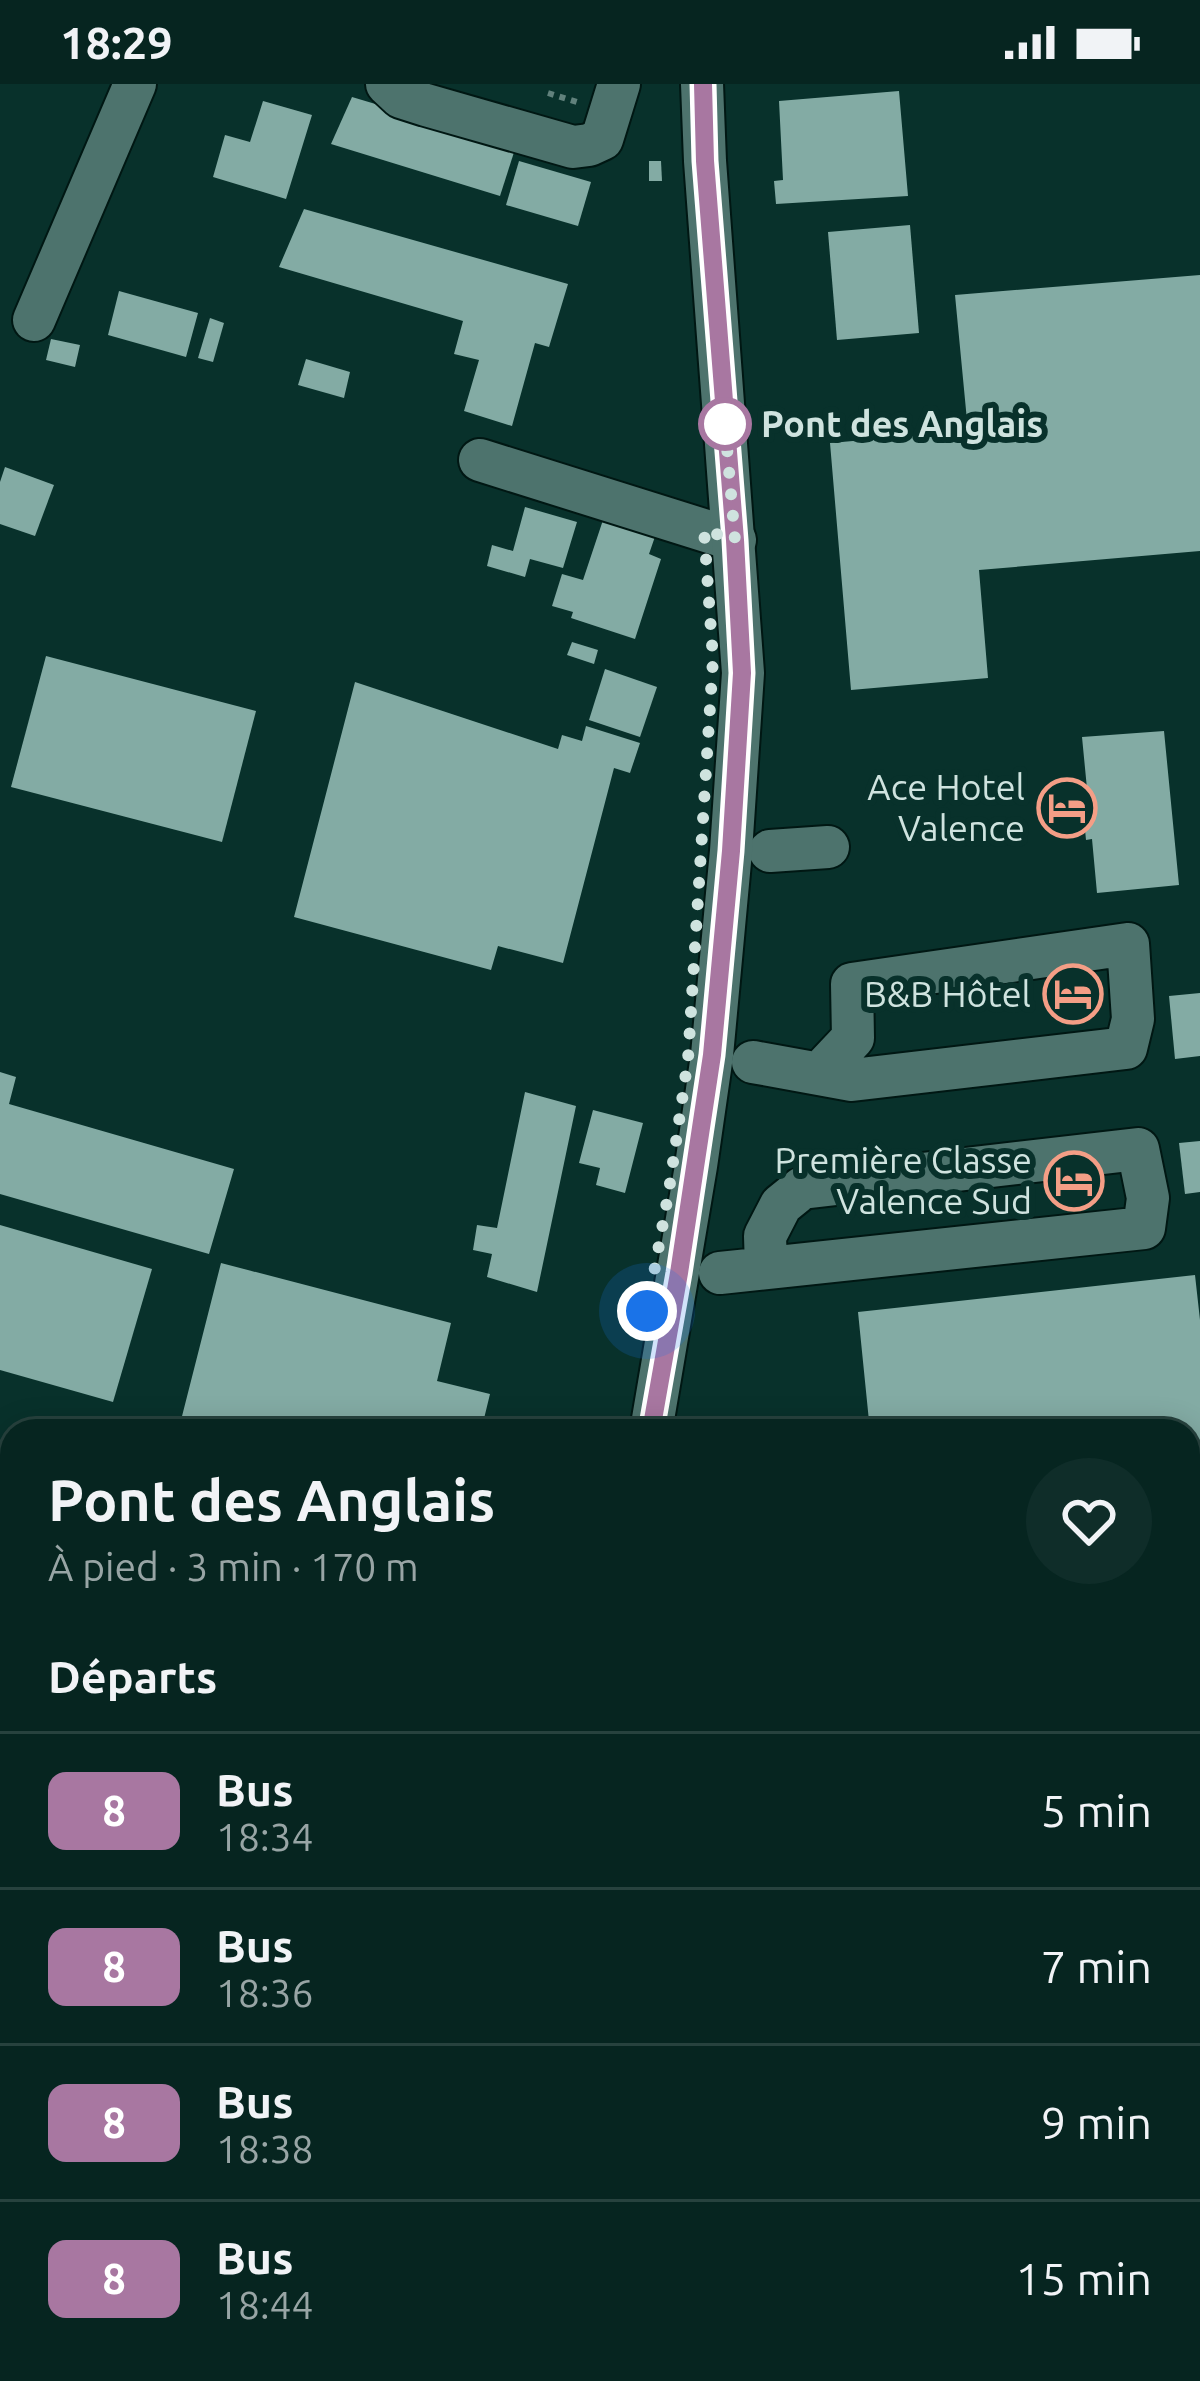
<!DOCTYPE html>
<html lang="fr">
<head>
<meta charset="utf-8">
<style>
  body { margin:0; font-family:Ubuntu,sans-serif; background:#0f2d29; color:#f1f3f6; height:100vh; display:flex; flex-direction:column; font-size:45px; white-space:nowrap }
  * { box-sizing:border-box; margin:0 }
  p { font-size:39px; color:#98a5a5 }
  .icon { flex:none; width:66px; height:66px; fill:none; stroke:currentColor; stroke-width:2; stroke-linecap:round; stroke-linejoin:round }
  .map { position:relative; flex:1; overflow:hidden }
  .panel { position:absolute; left:0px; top:1335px; width:1200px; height:963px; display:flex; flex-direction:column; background:#062520; border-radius:36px 36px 0 0; box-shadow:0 6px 30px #0003,0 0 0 3px #27423e }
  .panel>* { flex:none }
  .badge { padding:0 24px; border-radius:18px; font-size:42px; line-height:78px }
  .you { position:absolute; width:60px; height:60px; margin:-30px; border:9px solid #fff; border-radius:50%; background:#1a73e8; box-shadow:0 0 0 18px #1a73e833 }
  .map>.badge { position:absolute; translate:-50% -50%; box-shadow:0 0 0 6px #fff }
  h2 { padding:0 48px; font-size:45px; line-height:108px }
  .round { display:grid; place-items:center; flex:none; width:126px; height:126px; border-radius:63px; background:#0f2d29 }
  .overview { display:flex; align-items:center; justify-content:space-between; height:204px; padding:0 48px }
  h1 { font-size:57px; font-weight:700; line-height:90px }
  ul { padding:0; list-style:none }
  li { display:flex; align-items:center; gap:36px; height:156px; padding:0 48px; border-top:3px solid #27423e }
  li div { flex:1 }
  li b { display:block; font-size:45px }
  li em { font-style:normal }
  li .badge { min-width:132px; font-weight:700; text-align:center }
  .status { display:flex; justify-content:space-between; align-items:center; height:84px; padding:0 60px; background:#062520; direction:ltr }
  .status svg { height:33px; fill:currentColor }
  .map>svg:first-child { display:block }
  .building { fill:#83aba4 }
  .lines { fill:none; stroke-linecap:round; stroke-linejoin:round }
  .minor-casing { stroke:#001713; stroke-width:46 }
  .path { stroke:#61817c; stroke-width:6; stroke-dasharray:6 6; stroke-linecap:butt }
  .minor { stroke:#4d736d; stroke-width:42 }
  .line-casing { stroke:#fff; stroke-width:27 }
  .line { stroke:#a877a1; stroke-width:18 }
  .walk { stroke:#cfe3df; stroke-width:12; stroke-dasharray:0 21.6 }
  .stop-dot { fill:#fff; stroke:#a877a1; stroke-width:6 }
  .labels { text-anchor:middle; stroke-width:12; stroke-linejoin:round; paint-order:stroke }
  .stop-label { font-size:36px; font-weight:bold; fill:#cfe3df; stroke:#08312b; text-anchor:start }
  .poi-label { font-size:36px; fill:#cfe3df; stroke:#08312b; text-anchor:end }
</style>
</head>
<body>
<div class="status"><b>18:29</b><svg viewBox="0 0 49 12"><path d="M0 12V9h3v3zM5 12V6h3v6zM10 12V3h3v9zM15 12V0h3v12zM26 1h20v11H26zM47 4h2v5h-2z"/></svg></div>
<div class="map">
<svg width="1200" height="2297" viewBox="0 0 1200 2297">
  <rect width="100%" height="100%" fill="#08312b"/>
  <g class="building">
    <path d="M899,7L908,112L776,120L774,97L783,96L779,17Z"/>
    <path d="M352,13L516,62L500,112L331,60Z"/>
    <path d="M263,17L312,31L286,115L213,93L225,51L250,58Z"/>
    <path d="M519,77L591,98L578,142L506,121Z"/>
    <path d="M649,77H661L662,97H649Z"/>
    <path d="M304,125L568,200L549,263L535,259L512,342L464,327L479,276L454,270L463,237L279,183Z"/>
    <path d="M910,141L919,249L837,256L828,148Z"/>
    <path d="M1200,191V467L979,486L988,594L851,606L830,359L968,347L955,211Z"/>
    <path d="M119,207L198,229L186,273L108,251Z"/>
    <path d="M210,234L224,239L213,278L198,274Z"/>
    <path d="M51,255L80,261L75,283L46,276Z"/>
    <path d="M306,275L350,288L344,314L298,301Z"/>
    <path d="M5,383L54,401L35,452L0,440V398Z"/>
    <path d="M525,423L577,438L563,484L530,475L525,493L487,482L492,461L513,467Z"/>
    <path d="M607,424L659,441L649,470L661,475L635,555L571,534L573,528L552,522L562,490L583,496Z"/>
    <path d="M572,558L598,566L594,580L567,571Z"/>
    <path d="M46,572L256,627L222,758L11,703Z"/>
    <path d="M605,585L657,603L640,653L589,636Z"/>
    <path d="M355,598L558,665L562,651L582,657L586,642L640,659L630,689L614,684L563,879L498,862L491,886L294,833Z"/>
    <path d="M1164,647L1179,801L1097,809L1092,755L1086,756L1082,715H1088L1082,653Z"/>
    <path d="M1200,909V972L1175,975L1169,912Z"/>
    <path d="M0,988L16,993L9,1020L234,1085L209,1170L0,1110Z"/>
    <path d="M525,1008L576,1022L537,1208L487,1193L492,1170L473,1166L477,1141L497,1144Z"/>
    <path d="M593,1026L643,1039L625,1109L596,1101L600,1084L579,1079Z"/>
    <path d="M1200,1057V1108L1185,1110L1179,1059Z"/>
    <path d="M0,1141L152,1185L113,1318L0,1286Z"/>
    <path d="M221,1179L451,1239L437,1297L490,1310L481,1347H191L179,1344Z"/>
    <path d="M1195,1191L1200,1236V1444L1188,1446V1347H870L858,1228Z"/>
    <path d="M0,1653L12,1656V1795L0,1792Z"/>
    <path d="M1188,1685H1191L1194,1714L1188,1715Z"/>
    <path d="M0,1833L12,1836V1996L0,1993Z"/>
    <path d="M1188,1969H1191L1200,2048L1188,2049Z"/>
    <path d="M1200,2274V2297H1163L1162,2286H1188V2275Z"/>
    <path d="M100,2286H267L327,2294V2297H72V2290L99,2293Z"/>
    <path d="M691,2286H855L856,2297H692Z"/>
    <path d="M0,2290L33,2294V2297H0Z"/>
  </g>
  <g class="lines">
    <g class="minor-casing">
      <g id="minor">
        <path d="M387,0L401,13L426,21L573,63L589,61L602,55L619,0"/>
        <path d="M34,236L135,0"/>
        <path d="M480,376L735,456"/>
        <path d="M770,767L828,763"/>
        <path d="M753,978L852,996L1126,964L1133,935L1128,860L852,900L853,954L820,989"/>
        <path d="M720,1189L1144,1144L1148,1114L1138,1065L802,1104L781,1121L765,1152L766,1183"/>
        <path d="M651,1347L696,1082L712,971L731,767L743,589L705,77L702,0"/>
        <path d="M1188,2129L1200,2127"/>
        <path d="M499,2297L501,2286"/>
      </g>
    </g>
    <path class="path" d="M548,9L577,18"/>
    <use href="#minor" class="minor"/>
  </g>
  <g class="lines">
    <g class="line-casing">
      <path id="line" d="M651,1347L679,1189L712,971L731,767L742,589L735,456L705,77L703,0"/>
    </g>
    <use href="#line" class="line"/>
    <path class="walk" d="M647,1227L669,1106L688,975L713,575L704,446L735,456L725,340"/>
  </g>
  <defs>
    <g id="hotel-ring" transform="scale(3)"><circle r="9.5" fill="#08312b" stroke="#f49e86" stroke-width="1.5"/><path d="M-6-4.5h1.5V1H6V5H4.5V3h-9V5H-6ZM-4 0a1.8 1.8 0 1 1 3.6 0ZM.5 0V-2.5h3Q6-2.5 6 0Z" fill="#f49e86"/></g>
  </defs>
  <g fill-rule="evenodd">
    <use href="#hotel-ring" x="1067" y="724"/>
    <use href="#hotel-ring" x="1073" y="910"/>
    <use href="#hotel-ring" x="1074" y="1097"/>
  </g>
  <circle class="stop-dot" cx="725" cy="340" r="24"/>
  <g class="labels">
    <g class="stop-label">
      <text x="761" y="353">Pont des Anglais</text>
    </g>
    <g class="poi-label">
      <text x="1025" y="716">Ace Hotel<tspan x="1025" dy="41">Valence</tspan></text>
      <text x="1031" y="923">B&amp;B Hôtel</text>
      <text x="1032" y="1089">Première Classe<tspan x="1032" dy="41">Valence Sud</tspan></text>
    </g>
  </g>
</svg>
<div class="you" style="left:647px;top:1227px"></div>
<section class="panel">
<div class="overview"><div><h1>Pont des Anglais</h1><p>À pied · 3 min · 170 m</p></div><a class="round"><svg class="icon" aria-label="heart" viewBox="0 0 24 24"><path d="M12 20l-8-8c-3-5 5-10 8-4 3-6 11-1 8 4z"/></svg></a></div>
<h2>Départs</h2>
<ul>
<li><span class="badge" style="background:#a877a1;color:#fff">8</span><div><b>Bus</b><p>18:34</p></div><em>5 min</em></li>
<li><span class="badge" style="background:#a877a1;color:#fff">8</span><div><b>Bus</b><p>18:36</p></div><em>7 min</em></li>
<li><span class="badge" style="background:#a877a1;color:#fff">8</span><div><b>Bus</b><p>18:38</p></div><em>9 min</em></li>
<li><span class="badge" style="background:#a877a1;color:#fff">8</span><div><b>Bus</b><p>18:44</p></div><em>15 min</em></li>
</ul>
</section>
</div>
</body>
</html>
